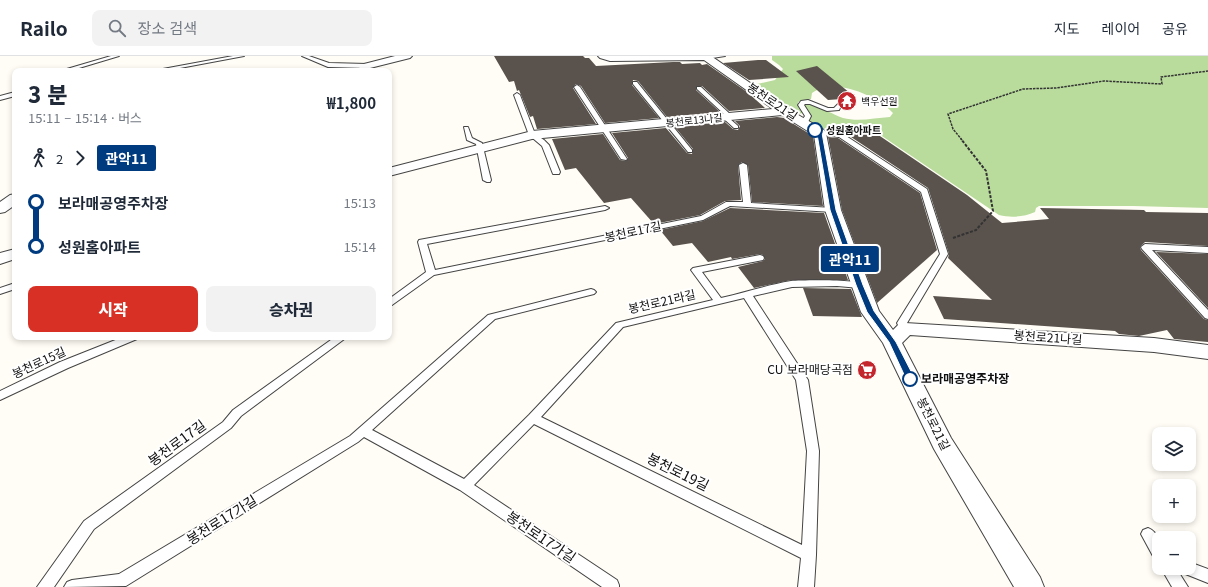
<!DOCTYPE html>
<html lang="ko">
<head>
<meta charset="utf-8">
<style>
  body { margin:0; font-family:Georgia,"Noto Sans KR",serif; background:#f2f2f3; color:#1f2937; height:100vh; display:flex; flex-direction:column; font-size:15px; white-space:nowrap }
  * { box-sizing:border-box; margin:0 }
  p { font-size:13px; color:#747a83 }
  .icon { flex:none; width:22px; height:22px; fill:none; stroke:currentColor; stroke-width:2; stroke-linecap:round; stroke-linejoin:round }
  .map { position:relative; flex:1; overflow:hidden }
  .drawer { position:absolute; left:12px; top:12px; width:380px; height:272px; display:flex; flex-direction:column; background:#fff; border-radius:8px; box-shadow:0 2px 6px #0003 }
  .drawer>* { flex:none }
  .badge { padding:0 8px; border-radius:3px; font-size:14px; line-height:26px }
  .buttons { position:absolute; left:1152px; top:371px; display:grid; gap:8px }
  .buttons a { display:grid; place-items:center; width:44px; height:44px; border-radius:8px; background:#fff; box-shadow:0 2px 6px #0003; font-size:20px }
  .map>.badge { position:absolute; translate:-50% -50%; box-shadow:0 0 0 2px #fff }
  .legs { display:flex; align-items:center; gap:6px; height:44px; padding:0 16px; font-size:13px }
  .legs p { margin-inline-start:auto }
  .overview { display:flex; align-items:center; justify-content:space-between; height:68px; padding:0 16px }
  h1 { font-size:22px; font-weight:800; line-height:30px }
  .action { display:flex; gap:8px; margin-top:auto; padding:8px 16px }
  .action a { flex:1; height:46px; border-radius:8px; background:#d93025; color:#fff; font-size:16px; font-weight:800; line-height:46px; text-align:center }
  .action a+a { background:#f2f2f3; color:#1f2937 }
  ul { padding:0 16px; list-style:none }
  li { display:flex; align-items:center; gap:14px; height:44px; font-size:15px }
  li i { display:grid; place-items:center; width:6px; height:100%; margin:0 5px; background:currentColor }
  li i::after { content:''; width:10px; height:10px; margin:-5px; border:3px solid; border-radius:50%; background:#fff }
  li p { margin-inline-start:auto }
  li:first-child i { background:linear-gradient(#0000 50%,currentColor 0) }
  li:last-child i { background:linear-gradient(currentColor 50%,#0000 0) }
  header { display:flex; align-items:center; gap:24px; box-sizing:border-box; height:56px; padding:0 20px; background:#fff; border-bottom:1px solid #e0e1e3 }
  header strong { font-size:19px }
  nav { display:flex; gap:22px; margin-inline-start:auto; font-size:14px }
  .search { width:280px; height:36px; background:#f2f2f3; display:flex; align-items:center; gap:10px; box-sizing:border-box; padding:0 14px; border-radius:8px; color:#747a83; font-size:15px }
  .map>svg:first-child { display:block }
  .forest { fill:#b9dc9c }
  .building { fill:#5a524d }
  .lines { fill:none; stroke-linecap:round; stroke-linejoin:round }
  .service-casing { stroke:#444; stroke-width:2 }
  .minor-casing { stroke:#444; stroke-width:2 }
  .path-far1 { stroke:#333; stroke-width:1.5; stroke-dasharray:2.5 1; stroke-linecap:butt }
  .path { stroke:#333; stroke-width:2; stroke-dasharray:3 1.5; stroke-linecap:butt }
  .service { fill:#fff; fill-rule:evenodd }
  .minor { fill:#fff; fill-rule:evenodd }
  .line-1 { fill:#003b80; stroke:#fff }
  .stop-1-dot { fill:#fff; stroke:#003b80; stroke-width:2 }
  .labels { text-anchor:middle; stroke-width:4; stroke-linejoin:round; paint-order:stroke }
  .far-poi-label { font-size:10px; fill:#111; stroke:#fff; text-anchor:start }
  .far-street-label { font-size:10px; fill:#111; stroke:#fff }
  .far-stop-label { font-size:10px; font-weight:bold; fill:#111; stroke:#fff; text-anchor:start }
  .street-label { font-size:12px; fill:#111; stroke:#fff }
  .poi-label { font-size:12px; fill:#111; stroke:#fff; text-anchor:end }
  .stop-label { font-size:12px; font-weight:bold; fill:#111; stroke:#fff; text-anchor:start }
  .near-street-label { font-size:14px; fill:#111; stroke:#fff }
</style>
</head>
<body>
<header>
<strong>Railo</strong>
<div class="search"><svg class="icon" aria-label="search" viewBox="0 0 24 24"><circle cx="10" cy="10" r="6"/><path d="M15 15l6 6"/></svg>장소 검색</div>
<nav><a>지도</a><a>레이어</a><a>공유</a></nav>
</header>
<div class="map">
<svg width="1208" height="531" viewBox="0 0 1208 531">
  <rect width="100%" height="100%" fill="#fffdf5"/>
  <path class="forest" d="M772,0H1208V152L1133,150H1039L1036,152L1035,156C1024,161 1011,162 999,159L876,76C869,74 862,72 854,72C840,72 819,79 809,65L810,58L803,48C813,45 832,59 843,62C858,66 875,62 890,61L893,57C876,39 834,21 812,37L811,43L798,46V48L803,57L797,58L756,30L757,28L775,24L783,13L779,9L772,4Z"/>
  <g class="building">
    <path d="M494,0H583L585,2H589L596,10L673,6H680L682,8L700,7L702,9L707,8L747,36L765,52L729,55L702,30H697L696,34L720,56L667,61L638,25L633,24L632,29L659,62L605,67L581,30L576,28L573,32L596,68L537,73L533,60L530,61L519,34L517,35L514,25L509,26Z"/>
    <path d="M758,4H766L789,21L749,24L723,7Z"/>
    <path d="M817,10L856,42L828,44L796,15Z"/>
    <path d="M777,61L784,62L813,80L823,150L752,146L748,109L742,106L738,109L741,144L725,145L700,159L654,168L631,142L604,147L576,112L565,114L552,83L603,78L620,104L626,105L628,102L612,77L666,72L687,97L692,98L693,93L675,71L725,66L733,73L738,74L740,70L735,65Z"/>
    <path d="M871,74L967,139L1002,167L1049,163L1040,152L1144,154L1146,156L1208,157V190L1145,186L1140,191L1141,194L1204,263L1208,264V286L1174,283L1167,274L1139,280L1119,278L1115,275L944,263L933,240L992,244L948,202L949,198L928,132L845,77Z"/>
    <path d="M828,81L838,82L920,137L937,194L877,247L842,154Z"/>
    <path d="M730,152L824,157L848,224H791L754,232L738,211L763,205L765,203L763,199L760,198L732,203L731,201L708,206L692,187L673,190L660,174L703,165Z"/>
    <path d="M1156,196L1208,198V252Z"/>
    <path d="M803,232L851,233L862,261L813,260Z"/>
  </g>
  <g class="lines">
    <g class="service-casing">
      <g id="service">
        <path d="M111,0H119L69,15H60Z"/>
        <path d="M233,0H244L164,15H152Z"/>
        <path d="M302,0H309L329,7L367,8L370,10L367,12L328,11Z"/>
        <path d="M704,0H725L706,3Z"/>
        <path d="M633,26H637L692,94V96H688L633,28Z"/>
        <path d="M577,29L580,31L627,103L626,104L621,103L574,31Z"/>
        <path d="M697,31H701L731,59L732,60L729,62L738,70V72H734L723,62L722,61L725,59L697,33Z"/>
        <path d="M15,36V40L0,44V40Z"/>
        <path d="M517,37L520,39L535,78L544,84L549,89L560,116L559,118H553L542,90L529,79L514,39Z"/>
        <path d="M808,44L828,52H834L838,48L841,50L839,54L827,55L810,48H805L804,49L811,60L808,66L803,69L800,67L805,60L798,49L801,45Z"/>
        <path d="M464,71H468L472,82L482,87L491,124L490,126H487L483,124L476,88L467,84Z"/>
        <path d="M820,75L843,78L927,133L948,198L907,267L910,273L909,275H901L897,267L940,198L921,136L839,81L818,78L817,77Z"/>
        <path d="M743,107L747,109L751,147L833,152L837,154L833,156L730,150L703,164L434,219L392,249L389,250V243L426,216L418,186L419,184L605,150L609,152L605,154L427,188L435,214L701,160L726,146H743L739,109Z"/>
        <path d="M1145,188L1208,191V197L1152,194L1208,254V263L1205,262L1142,193L1141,191Z"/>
        <path d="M760,199L763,200L764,202L763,204L702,216L721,242C744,237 767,229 791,225C802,224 859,223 865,229L860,232L837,230L792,231L753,240L808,324L819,395L816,499L814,531H798L801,502L534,368L474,429L617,524L619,529V531H602L460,434L364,381L358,386L126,530L64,531L67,526L72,524L119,518L350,380L488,259L591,233L594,234L596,236L594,238L495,263L372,374L464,423L529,359L616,267L713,244L691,214L693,212ZM744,242L796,324L807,395L802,489L541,361L623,271Z"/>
        <path d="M15,227V233L0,238V232Z"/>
        <path d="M123,281H138L137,283L68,312L0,344V335L60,306Z"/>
        <path d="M335,281H347L241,360L231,372L94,473L54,531H37L84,465L223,366L233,354Z"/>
        <path d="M1148,472C1161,477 1159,492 1159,503L1154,502L1141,478L1143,474Z"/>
        <path d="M1189,506L1208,513V527L1183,517L1181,512H1189Z"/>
        <path d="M1161,512H1176L1188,531H1172Z"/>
      </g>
    </g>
    <g class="minor-casing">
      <g id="minor">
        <path d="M395,0H412L410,2L370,12L366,15H355L364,8Z"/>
        <path d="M598,0H711L788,53L824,74L826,77L841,154L879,255L893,274L898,269L905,267L1154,282L1208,289V303L1154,296L910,279L902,287L951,382L1040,521L1044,531H1014L934,393L883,287L861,256L825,154L814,79L782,59L532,83L389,120V112L532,75L773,53L704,4L610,5L600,2Z"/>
        <path d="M15,138V149L5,156L0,157V146L10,139Z"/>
        <path d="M15,193V203L0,208V197Z"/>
      </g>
    </g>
    <path class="path-far1" d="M962,84L953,73L948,58L1023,33L1056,32L1104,25L1162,28L1161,21L1208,15"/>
    <path class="path" d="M953,182L976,174L993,155L986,115L961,83"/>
    <use href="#service" class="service"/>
    <use href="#minor" class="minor"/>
  </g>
  <path class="line-1" d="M814,73H817L822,77L836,154L863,229L874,255L896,286L915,323L914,325H907L889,286L867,256L856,229L830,154L817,78L814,75Z"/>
  <defs>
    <g id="temple-disc" transform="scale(1)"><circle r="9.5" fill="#c4262e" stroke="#fff"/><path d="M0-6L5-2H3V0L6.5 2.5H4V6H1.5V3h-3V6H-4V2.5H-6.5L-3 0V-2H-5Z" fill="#fff"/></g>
    <g id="supermarket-disc" transform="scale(1)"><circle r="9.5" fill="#c4262e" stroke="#fff"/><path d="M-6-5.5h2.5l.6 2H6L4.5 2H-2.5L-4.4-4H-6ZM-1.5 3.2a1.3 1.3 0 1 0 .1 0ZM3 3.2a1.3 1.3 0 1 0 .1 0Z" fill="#fff"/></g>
  </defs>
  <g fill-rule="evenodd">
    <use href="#temple-disc" x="847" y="45"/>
    <use href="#supermarket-disc" x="867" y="314"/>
  </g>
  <g class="stop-1-dot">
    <circle cx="815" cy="74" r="7"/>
    <circle cx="910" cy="323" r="7"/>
  </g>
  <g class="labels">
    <g class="far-poi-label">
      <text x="861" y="49">백우선원</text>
    </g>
    <g class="far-street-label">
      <text transform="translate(694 64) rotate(-6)" y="4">봉천로13나길</text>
    </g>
    <g class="far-stop-label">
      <text x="826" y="78">성원홈아파트</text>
    </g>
    <g class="street-label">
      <text transform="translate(772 46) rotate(34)" y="4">봉천로21길</text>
      <text transform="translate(633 176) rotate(-12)" y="4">봉천로17길</text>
      <text transform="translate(662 246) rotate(-13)" y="4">봉천로21라길</text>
      <text transform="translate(1048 282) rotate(4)" y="4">봉천로21나길</text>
      <text transform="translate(39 307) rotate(-25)" y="4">봉천로15길</text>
      <text transform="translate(933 368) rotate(63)" y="4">봉천로21길</text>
    </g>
    <g class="poi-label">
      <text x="853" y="318">CU 보라매당곡점</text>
    </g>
    <g class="stop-label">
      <text x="921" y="327">보라매공영주차장</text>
    </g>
    <g class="near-street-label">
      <text transform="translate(177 387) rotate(-36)" y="5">봉천로17길</text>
      <text transform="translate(678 416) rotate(26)" y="5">봉천로19길</text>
      <text transform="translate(222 464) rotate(-32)" y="5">봉천로17가길</text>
      <text transform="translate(541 481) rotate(34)" y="5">봉천로17가길</text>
    </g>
  </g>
</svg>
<div class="buttons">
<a><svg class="icon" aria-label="layers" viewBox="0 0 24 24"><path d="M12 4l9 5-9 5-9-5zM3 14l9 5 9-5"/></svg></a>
<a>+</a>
<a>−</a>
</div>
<b class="badge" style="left:850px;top:203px;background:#003b80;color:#fff">관악11</b>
<section class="drawer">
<div class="overview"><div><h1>3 분</h1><p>15:11 – 15:14 · 버스</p></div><b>₩1,800</b></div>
<div class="legs"><svg class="icon" aria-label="walk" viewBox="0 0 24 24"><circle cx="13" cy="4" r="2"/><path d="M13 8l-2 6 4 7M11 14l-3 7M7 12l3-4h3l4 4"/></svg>2<svg class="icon" aria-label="forward" viewBox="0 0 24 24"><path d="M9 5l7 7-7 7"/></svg><b class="badge" style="background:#003b80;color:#fff">관악11</b></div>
<ul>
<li><i style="color:#003b80"></i><b>보라매공영주차장</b><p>15:13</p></li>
<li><i style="color:#003b80"></i><b>성원홈아파트</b><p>15:14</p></li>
</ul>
<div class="action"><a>시작</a><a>승차권</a></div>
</section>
</div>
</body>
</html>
